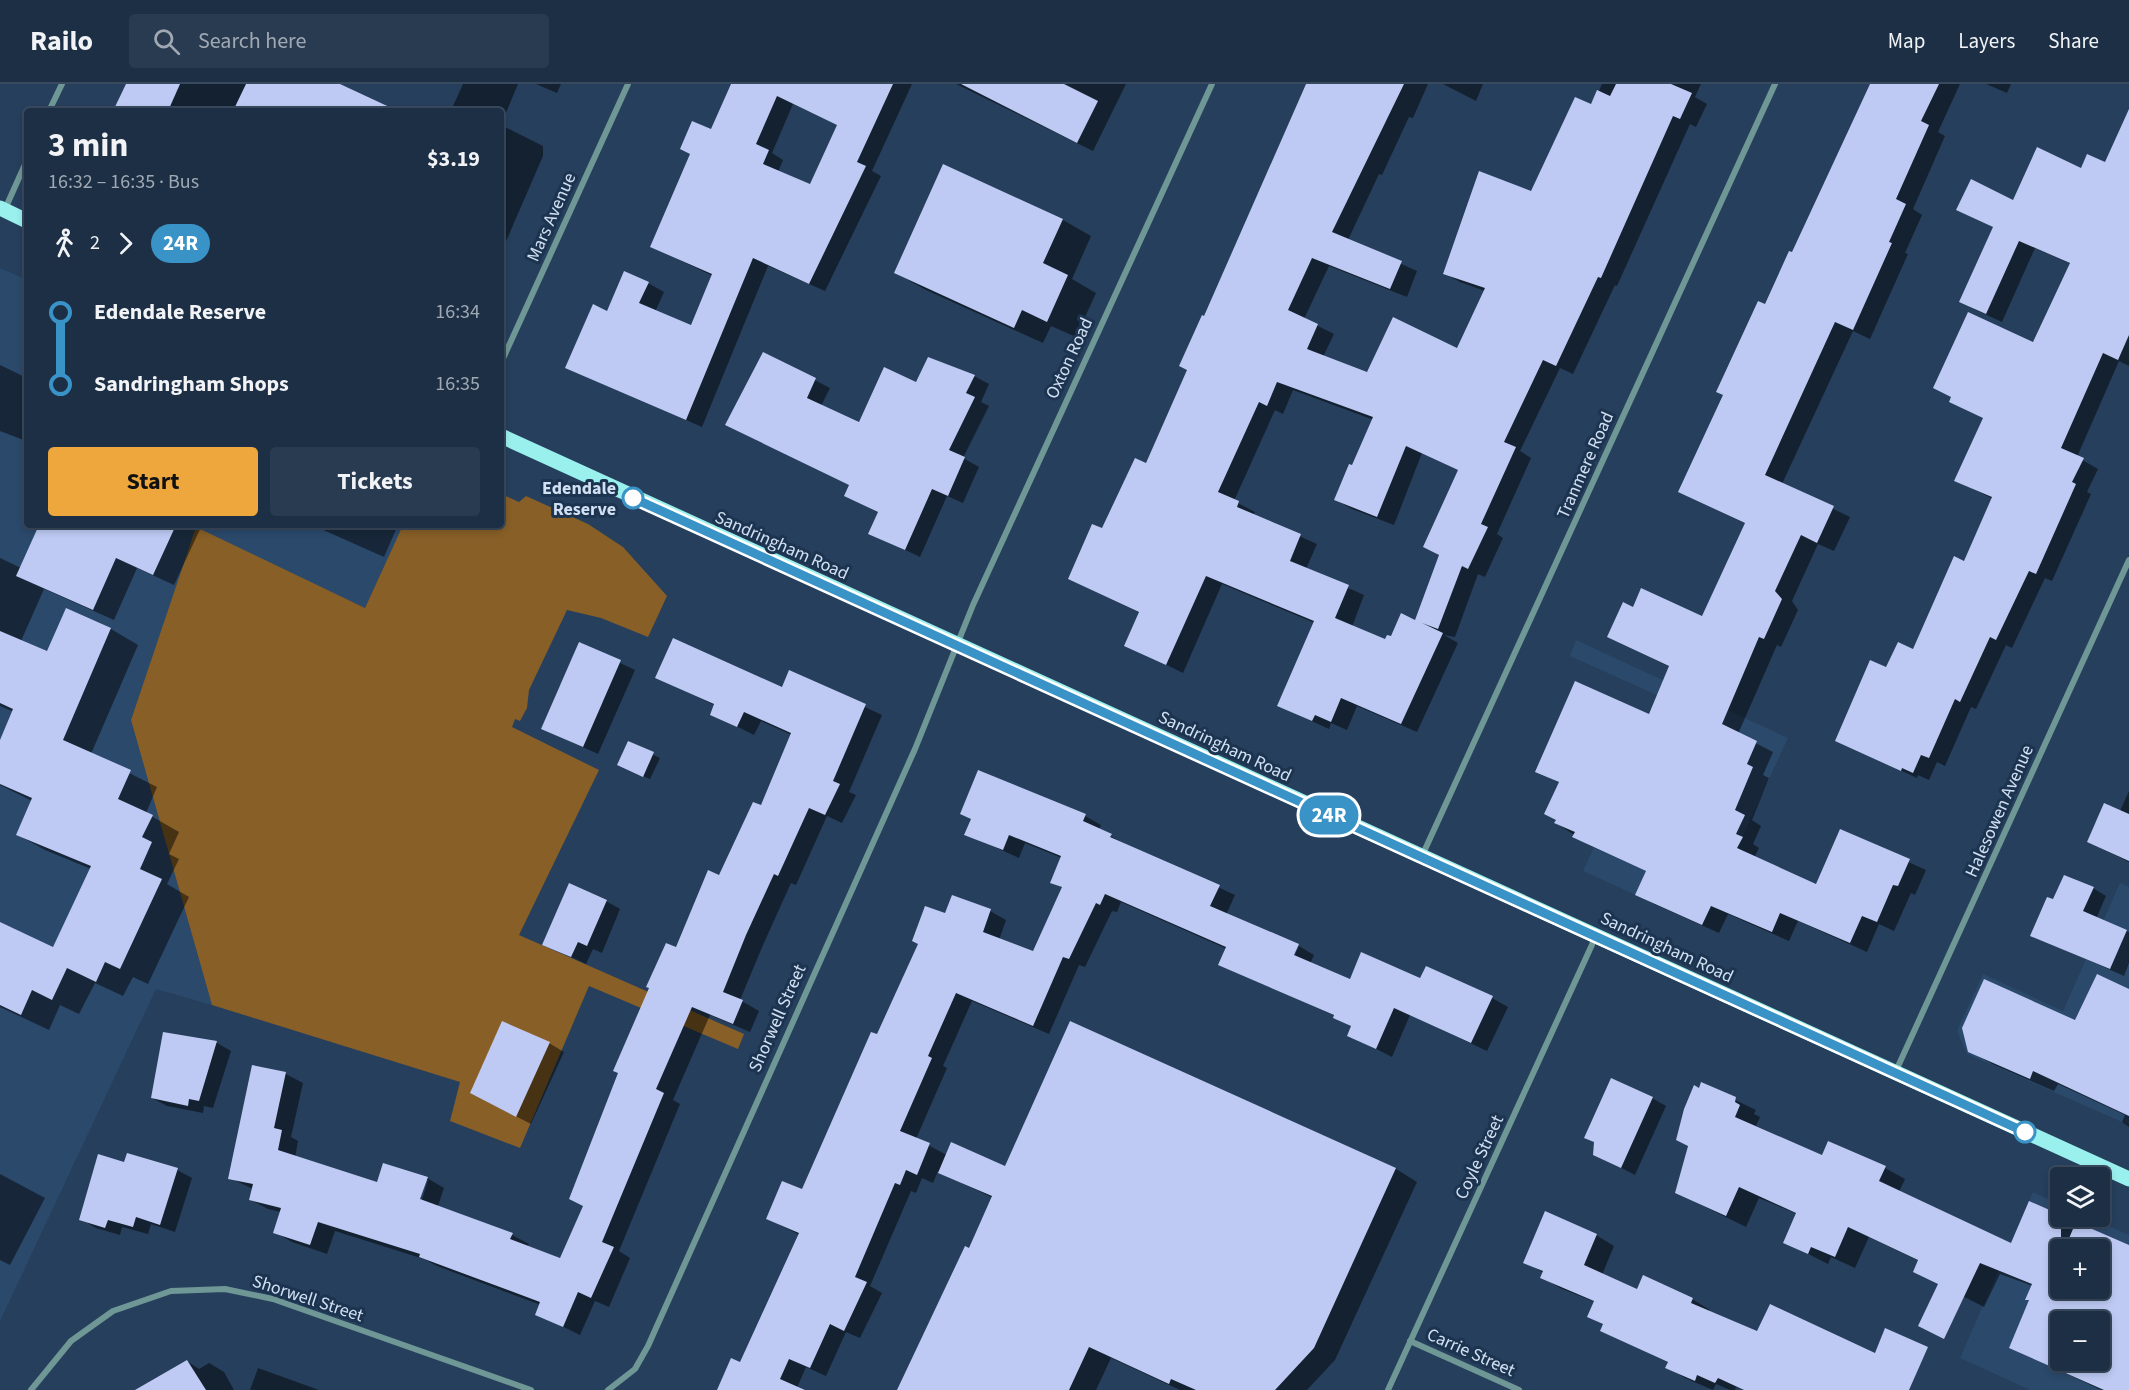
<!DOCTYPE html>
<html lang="en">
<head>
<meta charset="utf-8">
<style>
  body { margin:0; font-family:"Source Sans 3",sans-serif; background:#293b50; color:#f1f3f6; height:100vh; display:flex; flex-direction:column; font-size:22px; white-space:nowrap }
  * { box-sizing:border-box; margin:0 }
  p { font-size:20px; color:#a0a9b3 }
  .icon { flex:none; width:33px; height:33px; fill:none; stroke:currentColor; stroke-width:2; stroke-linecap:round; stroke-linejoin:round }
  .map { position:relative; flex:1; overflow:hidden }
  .sheet { position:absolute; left:24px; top:24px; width:480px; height:420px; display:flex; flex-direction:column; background:#1c2f45; border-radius:6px; box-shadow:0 3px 9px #0003,0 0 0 2px #3a4a5e }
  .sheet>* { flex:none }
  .badge { padding:0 12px; border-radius:20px; font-size:21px; line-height:39px }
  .tools { position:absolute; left:2050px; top:1083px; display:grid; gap:12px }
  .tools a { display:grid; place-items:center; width:60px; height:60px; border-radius:6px; background:#1c2f45; box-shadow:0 3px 9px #0003,0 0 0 2px #3a4a5e; font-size:30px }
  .map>.badge { position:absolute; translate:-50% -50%; box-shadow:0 0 0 3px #fff }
  .legs { display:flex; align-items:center; gap:9px; height:66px; padding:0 24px; font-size:20px }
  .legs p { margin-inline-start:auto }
  .summary { display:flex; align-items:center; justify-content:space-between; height:102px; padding:0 24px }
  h1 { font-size:33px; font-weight:700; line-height:45px }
  .action { display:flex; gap:12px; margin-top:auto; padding:12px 24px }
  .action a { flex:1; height:69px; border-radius:6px; background:#eea73d; color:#111; font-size:24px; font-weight:700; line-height:69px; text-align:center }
  .action a+a { background:#293b50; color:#f1f3f6 }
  ul { padding:0 24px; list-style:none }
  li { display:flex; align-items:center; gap:21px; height:72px; font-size:22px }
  li i { display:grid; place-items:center; width:9px; height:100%; margin:0 8px; background:currentColor }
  li i::after { content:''; width:15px; height:15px; margin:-8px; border:4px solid; border-radius:50%; background:#1c2f45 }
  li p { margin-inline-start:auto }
  li:first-child i { background:linear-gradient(#0000 50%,currentColor 0) }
  li:last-child i { background:linear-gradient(currentColor 50%,#0000 0) }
  header { display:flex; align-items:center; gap:36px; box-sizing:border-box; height:84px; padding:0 30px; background:#1c2f45; border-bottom:2px solid #3a4a5e }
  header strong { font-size:28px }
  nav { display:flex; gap:33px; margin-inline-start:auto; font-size:21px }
  .search { width:420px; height:54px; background:#293b50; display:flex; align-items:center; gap:15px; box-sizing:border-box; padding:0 21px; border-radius:6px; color:#a0a9b3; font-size:22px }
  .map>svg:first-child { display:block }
  .built { fill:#2b496b; fill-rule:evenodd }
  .green { fill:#875f27 }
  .shadow { fill:#0007; fill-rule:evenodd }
  .building { fill:#becaf3; fill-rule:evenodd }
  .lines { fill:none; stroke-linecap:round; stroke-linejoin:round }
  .minor { stroke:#6f9795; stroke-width:6 }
  .primary { stroke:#9af0ed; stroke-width:15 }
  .line-1-casing { stroke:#fff; stroke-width:14 }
  .line-1 { stroke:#3a93c7; stroke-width:9 }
  .stop-1-dot { fill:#fff; stroke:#3a93c7; stroke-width:3 }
  .labels { text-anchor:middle; stroke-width:6; stroke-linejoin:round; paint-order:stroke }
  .street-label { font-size:18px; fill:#d1e0f2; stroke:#1c3450 }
  .stop-label { font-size:18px; font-weight:bold; fill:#d1e0f2; stroke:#1c3450; text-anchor:end }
</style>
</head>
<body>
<header>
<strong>Railo</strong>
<div class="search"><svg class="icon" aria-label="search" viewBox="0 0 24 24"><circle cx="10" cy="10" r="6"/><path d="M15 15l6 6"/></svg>Search here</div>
<nav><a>Map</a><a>Layers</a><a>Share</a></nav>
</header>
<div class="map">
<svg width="2129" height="1306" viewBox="0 0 2129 1306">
  <rect width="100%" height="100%" fill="#263f5c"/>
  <g class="built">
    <path d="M0,184L27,196V441H403L365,524L196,444L131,636L212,921L156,905L0,1237Z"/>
    <path d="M1576,556L1788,654L1702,841L1583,787L1663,614L1570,572Z"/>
    <path d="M2120,799L2129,803V1041L1967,970L1957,947L1983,890L2063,927Z"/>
    <path d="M2033,1108L2061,1121V1132L2088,1133L2129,1151V1306H2030L1960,1274ZM2061,1166H2100V1204H2061ZM2061,1238H2100V1276H2061Z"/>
  </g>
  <path class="green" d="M501,410L519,418L526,412L588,440L623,463L667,512L648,553L601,534L567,526L529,606L527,624L520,637L515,635L512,643L599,686L519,851L744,950L738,965L589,902L520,1064L450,1037L460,998L212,921L131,636L196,443L365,524L403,441H501Z"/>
  <g class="shadow">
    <path d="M127,0H337L380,27H115Z"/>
    <path d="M463,0H518L501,41L543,62V72L501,169V27H461L453,22Z"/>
    <path d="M536,0H561L557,9Z"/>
    <path d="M733,0H912L872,87L881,92L825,207L768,182L702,343L567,283L608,229L648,199L664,208L655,228L692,243L713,192L652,163L712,47ZM793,20L839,41L811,101L778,88L783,76L772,69Z"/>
    <path d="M956,0H1126L1093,67Z"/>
    <path d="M1306,0H1428L1413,34L1409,33L1382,91L1379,90L1348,156L1417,187L1407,213L1329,182L1304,235L1334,250L1323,273L1368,290L1458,266L1485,207L1460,198L1444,189L1532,109L1592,22L1602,0H1701L1695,13L1707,20L1696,43L1690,40L1617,202L1615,201L1573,290L1560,284L1520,367L1531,374L1497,450L1503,454L1485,493L1478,490L1455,553L1444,551L1458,559L1417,648L1357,622L1347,646L1331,639L1329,645L1279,622L1315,539L1222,500L1183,589L1126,561L1140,529L1069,495L1147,381L1188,286L1205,234ZM1293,306L1374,336L1336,416L1352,425L1394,441L1422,369L1460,387L1425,463L1440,472L1416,538L1386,557L1352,543L1364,511L1306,485L1317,460L1253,431L1255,428L1234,417L1275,326L1283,330Z"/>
    <path d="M1443,0H1483L1476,17Z"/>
    <path d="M1872,0H1960L1938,48L1945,52L1913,125L1922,131L1905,169L1908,170L1870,255L1853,247L1782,400L1850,433L1834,467L1818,460L1792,517L1798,526L1781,563L1777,561L1738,650L1773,668L1763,691L1769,694L1752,736L1761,742L1753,760L1759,764L1754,774L1817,802L1840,747L1926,786L1915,811L1911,809L1894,847L1879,840L1867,868L1798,837L1789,857L1728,830L1719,849L1654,820L1637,810L1648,788L1591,762L1556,739L1560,699L1537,687L1650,632L1670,583L1609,553L1634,525L1703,534L1746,440L1680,408Z"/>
    <path d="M1986,0H2011L2007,9Z"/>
    <path d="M2129,44V282L2119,277L2077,373L2098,385L2087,408L2091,410L2052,497L2045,494L2012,564L2006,561L1976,625L1971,623L1945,682L1937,678L1929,696L1918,691L1917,694L1837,657L1887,585L1913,567L1965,479L1993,415L1956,396L2034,260L2071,180L2035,164L2002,238L1976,226L1961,217L1995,144L1958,125L2014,118L2082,86L2106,80Z"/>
    <path d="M944,82L1063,136L1091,152L1072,195L1096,209L1076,253L1051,242L1043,259L924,205L896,189Z"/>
    <path d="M764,270L830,304L821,322L860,340L916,300L974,292L989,300L981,318L989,322L963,374L979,383L963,419L947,412L920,473L870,449L879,429L846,412L850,402Z"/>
    <path d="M0,281L27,294L26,357L0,347Z"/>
    <path d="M41,441H202L174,501L137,484L114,536L44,505L21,557L48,569L67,526L111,545L138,561L91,670L157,703L146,729L179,748L169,770L179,775L167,800L189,813L148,900L133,893L123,912L95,899L79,930L60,921L49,946L0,923V839L54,865L91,785L45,766L18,751L32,717L0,701V660L14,628L0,622V474L21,484Z"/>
    <path d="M312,441H398L384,473Z"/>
    <path d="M580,560L635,586L598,670L543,645Z"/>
    <path d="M790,588L882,631L849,708L856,711L842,739L827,732L796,801L791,799L763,861L740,916L759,927L750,948L710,931L673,1016L680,1020L619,1167L630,1174L609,1223L595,1217L580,1251L537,1230L541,1221L437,1182L424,1175L335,1147L327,1170L292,1158L275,1148L281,1128L268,1125L251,1116L253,1105L230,1094L253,982L286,990L303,999L291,1053L298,1057L295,1074L378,1100L427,1094L444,1104L438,1122L512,1151L529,1160L527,1163L561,1176L584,1123L676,865L761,723L792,651L761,637L754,651L712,630L716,622L657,593L782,605ZM425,1096H428L420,1122H417Z"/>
    <path d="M628,659L660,674L650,695L626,685Z"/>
    <path d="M978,688L1085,732L1101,741L1099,746L1127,761L1235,811L1226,831L1292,878L1299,862L1314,871L1310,880L1350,897L1421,896L1492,914L1508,923L1487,967L1410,931L1392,973L1349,951L1352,943L1335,932L1220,880L1227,865L1121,818L1117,828L1112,827L1085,883L1079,881L1049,950L972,917L943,982L947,984L916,1055L947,1071L1006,1084L1071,939L1396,1085L1417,1098L1335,1276L1307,1306H1180L1111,1274L1096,1306H899L970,1166L993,1114L938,1087L933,1099L922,1094L916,1109L911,1107L870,1202L882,1209L860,1254L846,1248L826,1292L806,1283L796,1306H719L741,1280L800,1151L768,1135L803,1107L878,952L946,831L990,827L1006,836L999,856L1034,869L1063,804L1052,798L1062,774L1025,759L1019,774L966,750L973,735Z"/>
    <path d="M2129,707V778L2089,758L2120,727Z"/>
    <path d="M2093,804L2106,812L2096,835L2129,848V879L2124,892L2032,851L2054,817Z"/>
    <path d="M606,817L620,825L602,869L593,865L586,880L544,860Z"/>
    <path d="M2129,906V1043L2122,1038L2125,1031L2058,1000L2054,1007L1994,981L1969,967L2076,938Z"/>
    <path d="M164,950L217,959L231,967L213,1024L204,1022L203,1029L167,1022L152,1014Z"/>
    <path d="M549,959L564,968L531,1040L486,1017Z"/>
    <path d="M1702,1000L1756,1026L1754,1030L1760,1033L1756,1042L1823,1073L1885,1084L1905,1095L1899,1108L2011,1161L2030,1119L2129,1163V1306H2101L2010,1263L2030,1217L2027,1215L2033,1202L2000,1190L1984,1223L1914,1187L1919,1177L1869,1153L1855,1184L1831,1173L1828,1180L1785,1158L1797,1130L1759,1114L1746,1143L1677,1109ZM2061,1166H2100V1204H2061ZM2061,1238H2100V1276H2061Z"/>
    <path d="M1652,1014L1666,1022L1635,1091L1594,1070Z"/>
    <path d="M125,1079L177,1086L192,1094L175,1148L151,1140L148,1150L122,1143L120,1151L96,1144L81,1135Z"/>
    <path d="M0,1090L45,1114L10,1181L0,1176Z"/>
    <path d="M1596,1151L1614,1162L1602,1191L1637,1207L1692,1215L1710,1226L1709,1228L1883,1306H1743L1736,1303L1735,1306H1730L1716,1300L1713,1306L1685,1294L1667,1283L1669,1279L1602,1246L1604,1241L1589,1232L1595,1218L1560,1204L1542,1193L1544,1189L1525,1178Z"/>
    <path d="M187,1277L199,1285L209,1279L224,1288L234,1306H145Z"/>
    <path d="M258,1284L319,1306H250Z"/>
  </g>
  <g class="building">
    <path d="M126,0H180L168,27H113Z"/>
    <path d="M246,0H340L398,27H233Z"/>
    <path d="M731,0H893L857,78L866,82L809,200L753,174L686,336L565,284L593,220L607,227L624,187L649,198L639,219L691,241L712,190L650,163L690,70L680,65L692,37L711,45ZM777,12L837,41L810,100L763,80L769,66L756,60Z"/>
    <path d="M961,0H1064L1098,17L1077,59Z"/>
    <path d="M1306,0H1404L1332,148L1402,177L1390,205L1312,174L1288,226L1318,240L1307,265L1367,288L1393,233L1457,264L1485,204L1443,190L1479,87L1531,107L1575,13L1591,20L1597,6L1610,12L1616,0H1671L1692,9L1680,35L1673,32L1601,194L1598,193L1556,282L1543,276L1504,358L1516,363L1481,440L1488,443L1468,485L1462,482L1438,545L1422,539L1443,549L1401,640L1341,614L1331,638L1315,631L1312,637L1277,622L1314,537L1206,492L1166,581L1124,562L1139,528L1068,495L1092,440L1102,444L1135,374L1146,379L1187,286L1179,282L1202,231L1204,232ZM1277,298L1373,333L1352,381L1349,380L1334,416L1377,433L1406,362L1458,386L1423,463L1439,471L1415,536L1401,529L1391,552L1387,551L1385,555L1335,534L1349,501L1290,477L1301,450L1237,423L1239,417L1218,408L1259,318L1267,322Z"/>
    <path d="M1870,0H1939L1921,37L1929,41L1896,115L1906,120L1889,158L1892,159L1853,246L1835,238L1765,391L1834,422L1817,459L1801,451L1775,507L1782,515L1764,555L1759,553L1722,640L1757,657L1747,680L1753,683L1735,726L1745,731L1736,750L1743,753L1737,764L1816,800L1840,745L1910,775L1898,802L1893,801L1877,838L1862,832L1850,859L1780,829L1772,848L1711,822L1702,841L1635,811L1646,787L1572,753L1575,748L1554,739L1556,736L1544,730L1559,698L1535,688L1575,597L1649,630L1669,582L1607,553L1623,518L1633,523L1641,504L1702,532L1745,439L1678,408L1723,311L1716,308L1758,217L1765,220L1789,167L1792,168Z"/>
    <path d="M2129,25V251L2118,276L2103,269L2061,364L2084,374L2072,398L2076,400L2036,490L2029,487L1996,556L1990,553L1960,618L1955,615L1929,674L1921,671L1913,689L1902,684L1901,687L1835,657L1870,576L1886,583L1898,558L1913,565L1954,472L1964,477L1992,413L1954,397L1983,334L1949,318L1951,313L1933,304L1968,228L2033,258L2070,179L2019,157L1986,230L1959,218L1993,143L1956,126L1971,95L2013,116L2037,63L2081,84L2087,70L2105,78Z"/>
    <path d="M943,80L1063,135L1043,179L1068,191L1047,238L1022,226L1014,244L894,189Z"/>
    <path d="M763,268L816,294L807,314L859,338L884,283L916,298L928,273L975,291L966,309L975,313L949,366L965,373L948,412L932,405L905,466L868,450L878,428L844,412L849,401L725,341Z"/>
    <path d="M39,441H176L153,491L116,474L93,526L16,492Z"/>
    <path d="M66,524L111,544L63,656L131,686L118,715L153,731L142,753L152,758L140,785L162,795L120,885L105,878L96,898L67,884L52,916L32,906L21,931L0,921V838L53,863L91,782L16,751L32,714L0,700V656L13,625L0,619V547L47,567Z"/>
    <path d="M673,554L782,603L789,586L866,620L833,697L840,700L825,731L809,724L778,792L774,790L746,851L723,908L743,916L733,940L692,923L656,1005L664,1009L602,1158L614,1163L591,1214L578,1208L563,1243L535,1231L540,1218L419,1173L420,1170L318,1138L310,1161L273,1149L281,1124L249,1116L253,1100L228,1095L252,981L286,988L274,1044L282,1046L278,1066L377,1098L383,1079L428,1093L420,1115L513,1149L510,1155L560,1174L583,1122L569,1115L618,989L613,987L649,904L646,903L666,859L676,863L708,786L719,791L753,718L761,721L791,649L744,628L737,643L710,631L714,620L655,594Z"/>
    <path d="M579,558L621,576L583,663L541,645Z"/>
    <path d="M628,657L654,668L643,693L617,681Z"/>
    <path d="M978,686L1086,730L1083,737L1112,750L1110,753L1220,801L1210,822L1299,860L1294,871L1350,895L1361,868L1420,894L1426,882L1493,912L1471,959L1394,924L1376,965L1347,952L1351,942L1333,934L1334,931L1218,881L1226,863L1105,810L1100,821L1096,819L1069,875L1063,873L1033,942L956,909L928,972L932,974L900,1047L930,1059L917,1091L906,1086L900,1101L895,1099L855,1193L867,1198L844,1247L830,1240L810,1284L789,1275L780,1295L805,1306H717L731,1274L740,1278L799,1149L766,1135L782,1097L802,1105L871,948L877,950L918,860L912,857L925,822L945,829L952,811L991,825L983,848L1033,867L1062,803L1050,799L1061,772L1009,751L1003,766L964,751L971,735L960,730Z"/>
    <path d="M2104,719L2129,730V777L2087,758Z"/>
    <path d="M2064,791L2094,803L2083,827L2127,846L2110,885L2030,852L2047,813L2053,815Z"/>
    <path d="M569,799L607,816L587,862L578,858L571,873L542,861Z"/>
    <path d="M2097,890L2129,905V1032L2033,987L2030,995L1968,968L1962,944L1984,895L2075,936Z"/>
    <path d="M502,937L550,958L516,1033L470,1009Z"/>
    <path d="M1070,937L1396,1084L1314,1264L1275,1306H1196L1171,1295L1169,1300L1089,1263L1069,1306H897L965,1162L969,1164L992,1112L938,1089L951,1058L1005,1082Z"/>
    <path d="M163,948L217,957L199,1017L189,1015L188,1022L151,1014Z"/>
    <path d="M1611,994L1653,1013L1621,1084L1593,1071L1594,1058L1584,1054Z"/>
    <path d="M1701,998L1736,1013L1735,1018L1740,1021L1735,1033L1822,1071L1828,1057L1886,1082L1879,1097L2011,1159L2029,1117L2061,1131V1204H2100V1166H2064L2076,1138L2129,1161V1306H2104L2009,1264L2029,1216H2025L2032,1200L1980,1179L1944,1255L1918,1242L1938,1200L1913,1188L1918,1176L1848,1143L1835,1173L1811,1163L1808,1170L1783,1159L1796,1129L1739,1103L1726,1132L1675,1109L1688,1062L1676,1056L1684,1025L1694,1001L1699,1004ZM2061,1238H2100V1276H2061Z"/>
    <path d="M127,1069L178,1084L160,1141L136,1133L133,1143L108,1136L105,1144L79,1136L98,1070L124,1078Z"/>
    <path d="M1545,1127L1597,1150L1584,1181L1637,1205L1643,1191L1693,1214L1691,1219L1757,1247L1770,1220L1875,1269L1885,1244L1928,1263L1909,1306H1744L1718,1294L1715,1299L1697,1291L1695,1297L1665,1284L1668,1278L1600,1247L1603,1240L1587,1233L1594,1217L1540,1194L1543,1187L1523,1179Z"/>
    <path d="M187,1276L206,1306H135Z"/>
  </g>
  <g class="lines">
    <g class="minor">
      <path d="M49,27L62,0"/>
      <path d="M5,125L27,76"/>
      <path d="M501,279L628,0"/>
      <path d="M1422,772L1775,0"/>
      <path d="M1895,989L2129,476"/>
      <path d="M1410,1257L1519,1306"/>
      <path d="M31,1306L71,1257L113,1227L171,1207L225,1205L273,1215L531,1306"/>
      <path d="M608,1306L635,1285L648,1262L915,665L973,521L1212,0"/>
      <path d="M1388,1306L1596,852"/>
    </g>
    <g class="primary">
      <path d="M0,124L27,137"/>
      <path d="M501,352L2129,1095"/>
    </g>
  </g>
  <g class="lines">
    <g class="line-1-casing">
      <path id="line-1" d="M633,414L2025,1048"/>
    </g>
    <use href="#line-1" class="line-1"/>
  </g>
  <g class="stop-1-dot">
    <circle cx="633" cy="414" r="10"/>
    <circle cx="2025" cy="1048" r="10"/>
  </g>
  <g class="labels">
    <g class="street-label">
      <text transform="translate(551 133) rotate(-66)" y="6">Mars Avenue</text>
      <text transform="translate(1069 274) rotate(-65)" y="6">Oxton Road</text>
      <text transform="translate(1585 381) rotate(-66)" y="6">Tranmere Road</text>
      <text transform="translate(782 461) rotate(24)" y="6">Sandringham Road</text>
      <text transform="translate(1225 662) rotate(25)" y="6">Sandringham Road</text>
      <text transform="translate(1999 727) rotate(-66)" y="6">Halesowen Avenue</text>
      <text transform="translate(1667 863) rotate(25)" y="6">Sandringham Road</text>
      <text transform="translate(777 934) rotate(-66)" y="6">Shorwell Street</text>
      <text transform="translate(1479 1073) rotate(-65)" y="6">Coyle Street</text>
      <text transform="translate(308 1214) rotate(18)" y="6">Shorwell Street</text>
      <text transform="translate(1471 1268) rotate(24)" y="6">Carrie Street</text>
    </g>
    <g class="stop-label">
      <text x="616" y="410">Edendale<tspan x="616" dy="21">Reserve</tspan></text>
    </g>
  </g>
</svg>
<div class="tools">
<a><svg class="icon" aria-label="layers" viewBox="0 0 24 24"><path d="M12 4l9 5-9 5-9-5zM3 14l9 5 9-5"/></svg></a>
<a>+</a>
<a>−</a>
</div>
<b class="badge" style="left:1329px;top:731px;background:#3a93c7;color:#fff">24R</b>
<section class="sheet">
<div class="summary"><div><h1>3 min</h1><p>16:32 – 16:35 · Bus</p></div><b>$3.19</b></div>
<div class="legs"><svg class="icon" aria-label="walk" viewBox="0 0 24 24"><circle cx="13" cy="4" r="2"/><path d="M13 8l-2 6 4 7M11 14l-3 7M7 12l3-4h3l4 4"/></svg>2<svg class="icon" aria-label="forward" viewBox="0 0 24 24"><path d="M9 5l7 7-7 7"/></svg><b class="badge" style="background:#3a93c7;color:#fff">24R</b></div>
<ul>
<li><i style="color:#3a93c7"></i><b>Edendale Reserve</b><p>16:34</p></li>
<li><i style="color:#3a93c7"></i><b>Sandringham Shops</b><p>16:35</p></li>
</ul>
<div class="action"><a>Start</a><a>Tickets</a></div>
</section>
</div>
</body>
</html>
